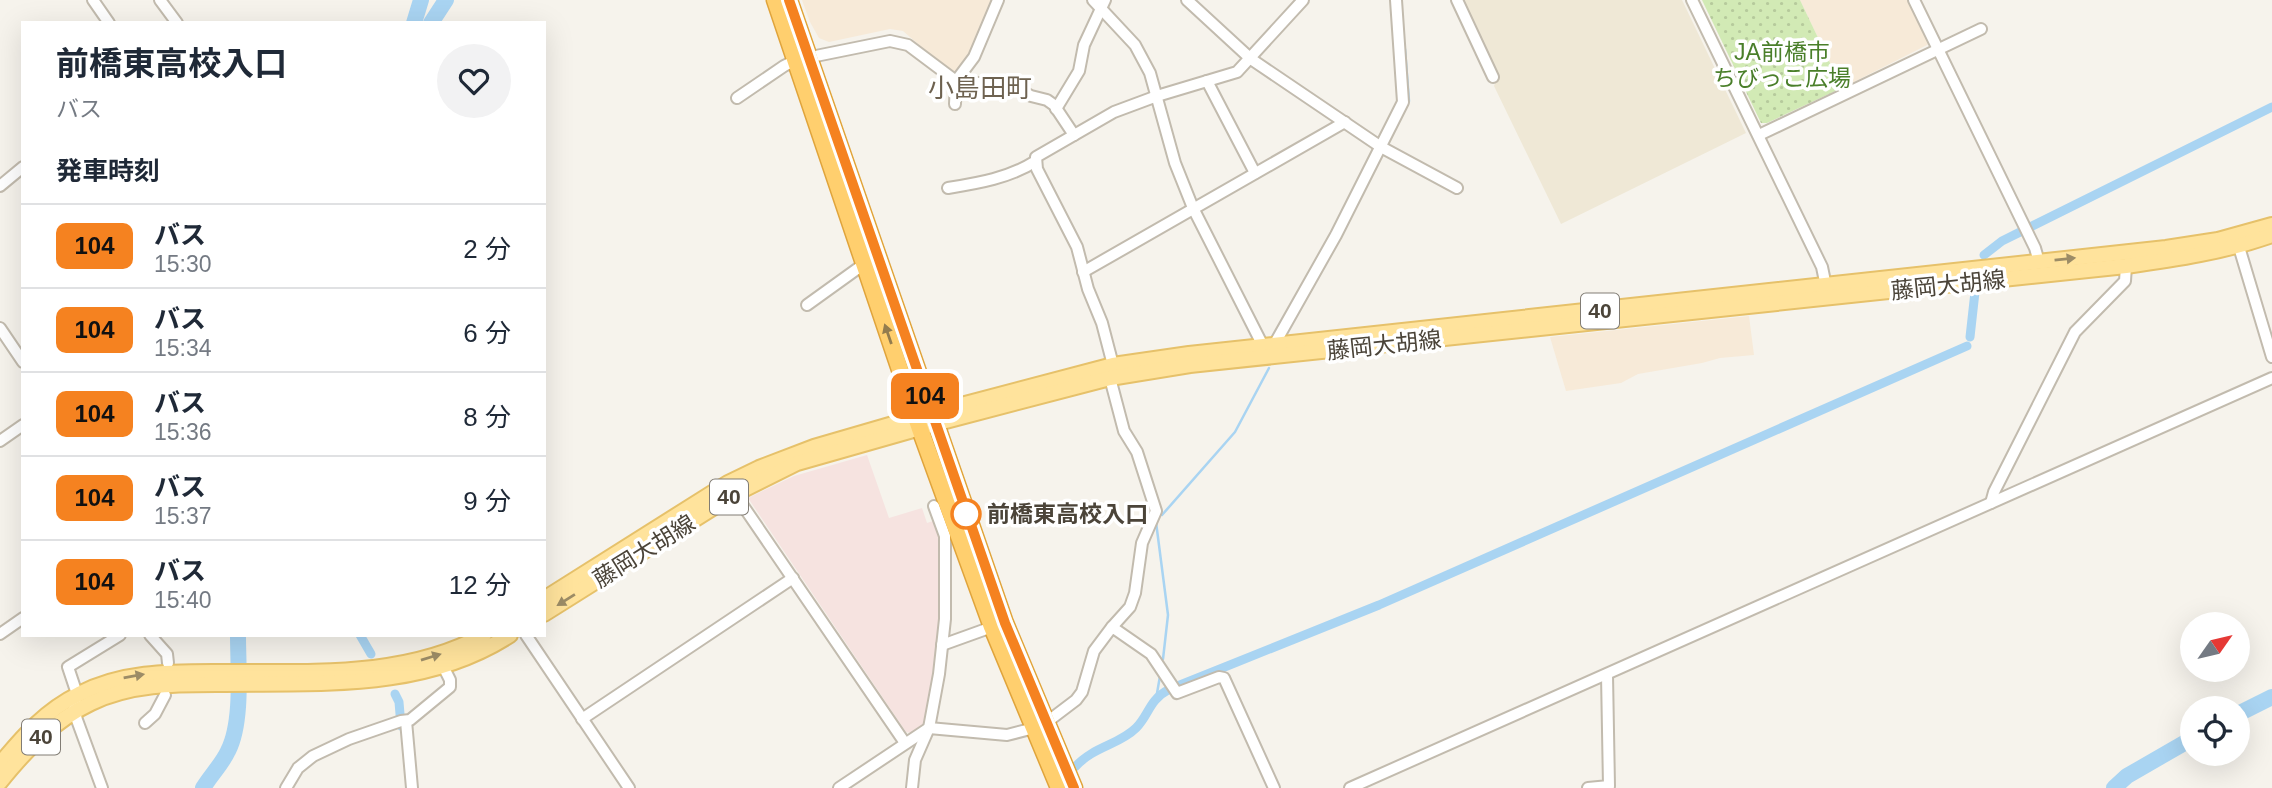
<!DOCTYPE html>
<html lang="ja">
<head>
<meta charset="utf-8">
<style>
  body { margin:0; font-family:Arial,"Noto Sans JP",sans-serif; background:#f2f2f3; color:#1f2937; height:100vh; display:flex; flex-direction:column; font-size:26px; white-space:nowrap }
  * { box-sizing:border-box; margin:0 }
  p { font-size:23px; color:#747a83 }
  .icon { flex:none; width:38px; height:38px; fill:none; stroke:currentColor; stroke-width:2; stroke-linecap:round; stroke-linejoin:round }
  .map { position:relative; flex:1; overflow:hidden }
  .drawer { position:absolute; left:21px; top:21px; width:525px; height:616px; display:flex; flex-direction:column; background:#fff; border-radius:0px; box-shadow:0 7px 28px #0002 }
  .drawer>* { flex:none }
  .badge { padding:0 14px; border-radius:10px; font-size:24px; line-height:46px }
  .needle { width:46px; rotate:56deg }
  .controls { position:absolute; left:2180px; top:612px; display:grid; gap:14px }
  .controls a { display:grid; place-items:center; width:70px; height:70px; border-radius:50%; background:#fff; box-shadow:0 7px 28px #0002; font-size:35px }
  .map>.badge { position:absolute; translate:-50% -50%; box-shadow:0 0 0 4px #fff }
  h2 { padding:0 35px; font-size:26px; line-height:63px }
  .round { display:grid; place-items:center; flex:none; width:74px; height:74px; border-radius:37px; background:#f2f2f3 }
  .headline { display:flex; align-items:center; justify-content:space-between; height:119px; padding:0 35px }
  h1 { font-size:33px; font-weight:700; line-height:52px }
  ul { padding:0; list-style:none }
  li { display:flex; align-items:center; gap:21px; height:84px; padding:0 35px; border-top:2px solid #e0e1e3 }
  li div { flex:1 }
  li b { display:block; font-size:26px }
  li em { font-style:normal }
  li .badge { min-width:77px; font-weight:700; text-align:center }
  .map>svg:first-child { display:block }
  .commercial { fill:#f7ead8 }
  .education { fill:#efe8d6 }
  .medical { fill:#f6e3e0 }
  .park { fill:url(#park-dots) }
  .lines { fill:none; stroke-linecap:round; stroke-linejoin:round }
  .stream { stroke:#a9d4f2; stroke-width:2.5 }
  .canal { stroke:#a9d4f2; stroke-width:9 }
  .river { stroke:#a9d4f2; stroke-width:16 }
  .minor-casing { stroke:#c2bbae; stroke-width:14 }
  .major-casing { stroke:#e6c16a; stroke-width:18 }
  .highway-casing { stroke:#e0a43c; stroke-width:19 }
  .minor { stroke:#fff; stroke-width:10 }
  .major { stroke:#ffe39c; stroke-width:14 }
  .highway { stroke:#ffcf6e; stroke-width:16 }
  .oneway { fill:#9c8c66 }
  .oneway2 { fill:#937c4e }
  .line-casing { stroke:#fff; stroke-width:16 }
  .line { stroke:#f58220; stroke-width:10 }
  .stop-dot { fill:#fff; stroke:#f58220; stroke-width:3.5 }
  .labels { text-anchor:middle; stroke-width:7; stroke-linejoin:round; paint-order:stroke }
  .shield { fill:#fff; stroke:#817c74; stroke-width:2 }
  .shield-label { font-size:21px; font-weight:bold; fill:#4b4439 }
  .park-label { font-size:23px; fill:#4a7f2a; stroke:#fff }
  .street-label { font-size:23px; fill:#4b4439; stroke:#fff }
  .stop-label { font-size:23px; font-weight:bold; fill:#4b4439; stroke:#fff; text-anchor:start }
  .quarter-label { font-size:26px; fill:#6e6250; stroke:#fff }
</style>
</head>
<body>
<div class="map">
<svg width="2272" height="788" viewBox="0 0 2272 788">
  <defs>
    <pattern id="park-dots" width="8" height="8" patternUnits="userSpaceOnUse" patternTransform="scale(1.75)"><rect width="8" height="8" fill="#d2eab5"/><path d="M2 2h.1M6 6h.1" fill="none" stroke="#b6ca9c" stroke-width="1.8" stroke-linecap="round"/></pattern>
  </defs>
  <rect width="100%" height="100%" fill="#f6f3ec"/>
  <g class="commercial">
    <path d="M802,0H996L974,51L959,74H953L903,31L890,29L829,42L819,38L810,22Z"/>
    <path d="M1800,0H1908L1929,44L1842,88Z"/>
    <path d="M1749,316L1754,355L1720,358L1702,363L1638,374L1621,383L1566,391L1550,337Z"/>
  </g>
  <path class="education" d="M1460,0H1682L1746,133L1561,224L1494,86L1498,75Z"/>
  <path class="medical" d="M867,455L889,518L922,508L927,523L936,520L943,541V619L926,725L911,733L906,732L748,498L794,476Z"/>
  <path class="park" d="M1702,0H1800L1842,88L1767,123H1761Z"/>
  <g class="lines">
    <g class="stream">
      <path d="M1405,49L1409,101L1407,104"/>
      <path d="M1162,515L1235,432L1269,368"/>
      <path d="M1156,522L1168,615L1163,659"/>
      <path d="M1156,699L1160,676"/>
    </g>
    <g class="canal">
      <path d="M1984,255L2002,241L2272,107"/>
      <path d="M1970,337L1975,292"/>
      <path d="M360,635L371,654"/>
      <path d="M1180,685L1379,605L1967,346"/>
      <path d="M395,694L399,702L401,726"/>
      <path d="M1075,767C1094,746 1119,745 1136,728C1149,715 1149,700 1168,690"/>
    </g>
    <g class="river">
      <path d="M414,23L421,0"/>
      <path d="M431,23L446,0"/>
      <path d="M2238,714L2272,697"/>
      <path d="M203,788C211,775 222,764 228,751C243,722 238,668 238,635"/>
      <path d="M2114,788L2127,776L2193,738"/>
    </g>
    <g class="minor-casing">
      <g id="minor">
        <path d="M93,0L109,23"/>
        <path d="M160,0L177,23"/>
        <path d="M1093,0L1135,45L1150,73L1175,163L1193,208L1263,346"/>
        <path d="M1187,0L1251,59L1381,147L1457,188"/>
        <path d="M1457,0L1493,77"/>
        <path d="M1692,0L1822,267L1827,291"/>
        <path d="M1914,0L2035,248L2039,262"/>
        <path d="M1207,81L1255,173"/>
        <path d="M737,98L784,66L796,60L890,41L908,45L956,81L1013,86L1031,96L1047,100L1054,105L1074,135"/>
        <path d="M955,104L956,81L974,57L998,0"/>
        <path d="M1056,109L1079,71L1084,45L1105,0"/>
        <path d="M1759,135L1981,29"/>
        <path d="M0,186L23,167"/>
        <path d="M948,188C979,183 1009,178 1036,161"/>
        <path d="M2239,247L2272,357"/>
        <path d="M1083,272L1345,122"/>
        <path d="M807,305L864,264"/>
        <path d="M0,328L23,362"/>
        <path d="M1274,345L1336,235L1403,102L1396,0"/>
        <path d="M0,441L23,425"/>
        <path d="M735,494L905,743"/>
        <path d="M1991,503L1994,492L2075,332L2125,281L2126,266"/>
        <path d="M1112,627L1130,607L1135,593L1142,543L1156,511L1137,452L1124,431L1110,378L1113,365L1102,323L1088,289L1077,247L1037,169L1036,157L1114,112L1157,96L1237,72L1303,0"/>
        <path d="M0,634L23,618"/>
        <path d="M150,635L167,654L168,663"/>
        <path d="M526,635L629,788"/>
        <path d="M942,645L992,627"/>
        <path d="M582,719L793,578"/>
        <path d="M406,721L412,788"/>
        <path d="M145,723L155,714L165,695"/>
        <path d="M102,788L77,720L74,707L77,694L68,667L120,635"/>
        <path d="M286,788L298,768L313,756L349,739L401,721L410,720L450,687V680L443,666"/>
        <path d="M839,788L929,728L1007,735L1034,728L1047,722L1076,700L1082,692L1094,651L1112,627L1151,654L1177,693L1219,677L1224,678L1274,788"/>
        <path d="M912,788L915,760L929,728L939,674L945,619V536L934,506"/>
        <path d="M1350,788L2272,378"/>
        <path d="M1588,788L1609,786L1607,675"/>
      </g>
    </g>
    <g class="major-casing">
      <g id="major">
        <path d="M544,599L728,483L759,468L814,447L931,413L1113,365L1189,354L2166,248L2218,240L2272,225"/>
        <path d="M544,614L735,494L797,463L934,424L1110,378L1190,365L2126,266C2176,259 2224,252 2272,235"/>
        <path d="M0,764C23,736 46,710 79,694C121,672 167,672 213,672C304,671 402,680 484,635"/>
        <path d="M0,782C26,750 53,721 91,703C131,684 173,684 216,684C316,682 422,692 510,635"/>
      </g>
    </g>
    <g class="highway-casing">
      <g id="highway">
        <path d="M775,0L920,429L992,627L1059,788"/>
        <path d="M789,0L1005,623L1074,788"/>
      </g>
    </g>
    <use href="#minor" class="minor"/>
    <use href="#major" class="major"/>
    <use href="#highway" class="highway"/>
  </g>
  <defs><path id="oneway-solid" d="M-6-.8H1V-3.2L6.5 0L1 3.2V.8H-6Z" transform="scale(1.75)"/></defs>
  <g class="oneway">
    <use href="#oneway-solid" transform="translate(2065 259) rotate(-6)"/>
    <use href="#oneway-solid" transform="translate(566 600) rotate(148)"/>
    <use href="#oneway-solid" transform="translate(431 657) rotate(-17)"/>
    <use href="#oneway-solid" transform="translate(134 676) rotate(-10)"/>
  </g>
  <use class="oneway2" href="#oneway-solid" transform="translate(888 334) rotate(-109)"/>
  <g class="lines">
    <g class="line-casing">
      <path id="line" d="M789,0L1005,623L1074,788"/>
    </g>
    <use href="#line" class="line"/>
  </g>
  <circle class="stop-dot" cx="966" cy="514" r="14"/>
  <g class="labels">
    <g class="shield">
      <rect x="1581" y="293.5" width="38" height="35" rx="5"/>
      <rect x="710" y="479.5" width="38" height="35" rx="5"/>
      <rect x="22" y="719.5" width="38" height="35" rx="5"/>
    </g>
    <g class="shield-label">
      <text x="1600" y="318">40</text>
      <text x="729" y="504">40</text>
      <text x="41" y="744">40</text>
    </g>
    <g class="park-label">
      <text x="1782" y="60">JA前橋市<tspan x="1782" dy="26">ちびっこ広場</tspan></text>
    </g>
    <g class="street-label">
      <text transform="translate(1948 285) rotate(-6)" y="8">藤岡大胡線</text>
      <text transform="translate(1384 345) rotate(-6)" y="8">藤岡大胡線</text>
      <text transform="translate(644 551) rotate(-32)" y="8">藤岡大胡線</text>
    </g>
    <g class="stop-label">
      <text x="987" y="522">前橋東高校入口</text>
    </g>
    <g class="quarter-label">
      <text x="980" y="97">小島田町</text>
    </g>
  </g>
</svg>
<div class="controls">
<a><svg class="needle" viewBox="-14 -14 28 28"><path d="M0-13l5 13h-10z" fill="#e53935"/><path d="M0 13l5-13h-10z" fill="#747a83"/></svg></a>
<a><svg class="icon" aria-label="locate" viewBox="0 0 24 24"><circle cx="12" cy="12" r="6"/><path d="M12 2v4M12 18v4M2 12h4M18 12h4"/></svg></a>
</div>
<b class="badge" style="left:925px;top:396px;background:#f58220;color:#111">104</b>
<section class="drawer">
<div class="headline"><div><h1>前橋東高校入口</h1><p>バス</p></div><a class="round"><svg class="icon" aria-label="heart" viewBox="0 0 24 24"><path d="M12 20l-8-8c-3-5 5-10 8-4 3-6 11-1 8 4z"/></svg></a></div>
<h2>発車時刻</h2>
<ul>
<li><span class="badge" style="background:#f58220;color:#111">104</span><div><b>バス</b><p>15:30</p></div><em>2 分</em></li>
<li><span class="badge" style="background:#f58220;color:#111">104</span><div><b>バス</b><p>15:34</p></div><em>6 分</em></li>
<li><span class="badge" style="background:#f58220;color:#111">104</span><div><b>バス</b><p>15:36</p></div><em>8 分</em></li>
<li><span class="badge" style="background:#f58220;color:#111">104</span><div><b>バス</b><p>15:37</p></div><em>9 分</em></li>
<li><span class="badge" style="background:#f58220;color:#111">104</span><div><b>バス</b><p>15:40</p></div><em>12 分</em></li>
</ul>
</section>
</div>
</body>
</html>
